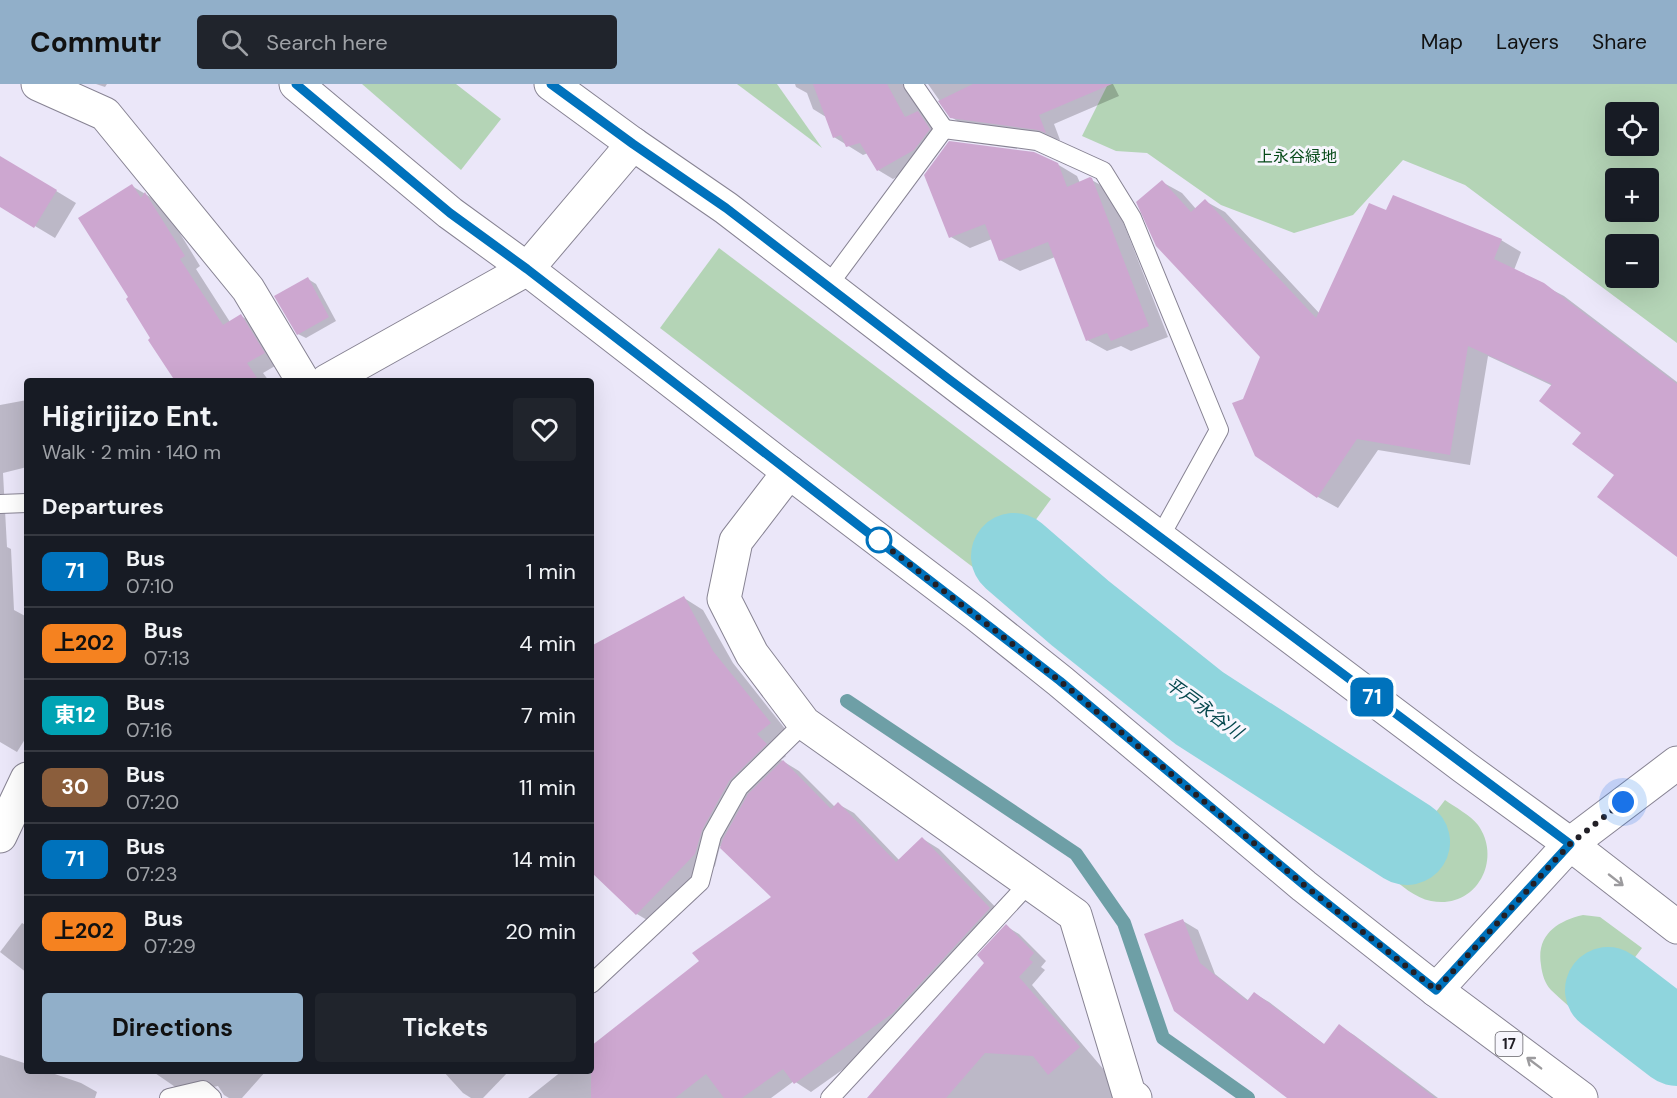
<!DOCTYPE html>
<html lang="en">
<head>
<meta charset="utf-8">
<style>
  body { margin:0; font-family:"DM Sans","Noto Sans JP",sans-serif; background:#20242c; color:#f1f3f6; height:100vh; display:flex; flex-direction:column; font-size:22px; white-space:nowrap }
  * { box-sizing:border-box; margin:0 }
  p { font-size:20px; color:#9ea1a6 }
  .icon { flex:none; width:33px; height:33px; fill:none; stroke:currentColor; stroke-width:2; stroke-linecap:round; stroke-linejoin:round }
  .map { position:relative; flex:1; overflow:hidden }
  .panel { position:absolute; left:24px; top:294px; width:570px; height:696px; display:flex; flex-direction:column; background:#171b24; border-radius:6px; box-shadow:0 6px 24px #0002 }
  .panel>* { flex:none }
  .badge { padding:0 12px; border-radius:9px; font-size:21px; line-height:39px }
  .controls { position:absolute; left:1605px; top:18px; display:grid; gap:12px }
  .controls a { display:grid; place-items:center; width:54px; height:54px; border-radius:6px; background:#171b24; box-shadow:0 6px 24px #0002; font-size:30px }
  .you { position:absolute; width:30px; height:30px; margin:-15px; border:4px solid #fff; border-radius:50%; background:#1a73e8; box-shadow:0 0 0 9px #1a73e833 }
  .map>.badge { position:absolute; translate:-50% -50%; box-shadow:0 0 0 3px #fff }
  h2 { padding:0 18px; font-size:22px; line-height:54px }
  .round { display:grid; place-items:center; flex:none; width:63px; height:63px; border-radius:6px; background:#20242c }
  .overview { display:flex; align-items:center; justify-content:space-between; height:102px; padding:0 18px }
  h1 { font-size:28px; font-weight:700; line-height:45px }
  .cta { display:flex; gap:12px; margin-top:auto; padding:12px 18px }
  .cta a { flex:1; height:69px; border-radius:6px; background:#91afc9; color:#111; font-size:24px; font-weight:700; line-height:69px; text-align:center }
  .cta a+a { background:#20242c; color:#f1f3f6 }
  ul { padding:0; list-style:none }
  li { display:flex; align-items:center; gap:18px; height:72px; padding:0 18px; border-top:2px solid #363941 }
  li div { flex:1 }
  li b { display:block; font-size:22px }
  li em { font-style:normal }
  li .badge { min-width:66px; font-weight:700; text-align:center }
  header { display:flex; align-items:center; gap:36px; box-sizing:border-box; height:84px; padding:0 30px; background:#91afc9; color:#111 }
  header strong { font-size:28px }
  nav { display:flex; gap:33px; margin-inline-start:auto; font-size:21px }
  .search { width:420px; height:54px; background:#20242c; display:flex; align-items:center; gap:15px; box-sizing:border-box; padding:0 21px; border-radius:6px; color:#9ea1a6; font-size:22px }
  .map>svg:first-child { display:block }
  .green { fill:#b4d4b6; fill-rule:evenodd }
  .shadow { fill:#0003 }
  .lines { fill:none; stroke-linecap:round; stroke-linejoin:round }
  .stream { stroke:#6e9fa6; stroke-width:14 }
  .river { stroke:#8fd5dd; stroke-width:86 }
  .building { fill:#cda7d0 }
  .service-casing { stroke:#878393; stroke-width:20 }
  .minor-casing { stroke:#878393; stroke-width:35 }
  .tertiary-casing { stroke:#878393; stroke-width:35 }
  .primary-casing { stroke:#878393; stroke-width:35 }
  .service { stroke:#fff; stroke-width:18 }
  .minor { stroke:#fff; stroke-width:33 }
  .tertiary { stroke:#fff; stroke-width:33 }
  .primary { stroke:#fff; stroke-width:33 }
  .oneway { stroke:#9c9b9e }
  .line-casing { stroke:#fff; stroke-width:14 }
  .line { stroke:#0072bc; stroke-width:9 }
  .walk { stroke:#222027; stroke-width:6; stroke-dasharray:0 10.8 }
  .stop-dot { fill:#fff; stroke:#0072bc; stroke-width:3 }
  .labels { text-anchor:middle; stroke-width:6; stroke-linejoin:round; paint-order:stroke }
  .shield { fill:#f7f6fd; stroke:#626067; stroke-width:1.5 }
  .shield-label { font-size:15px; font-weight:bold; fill:#222027 }
  .park-label { font-size:16px; fill:#064a19; stroke:#f7f6fd }
  .water-label { font-size:18px; font-style:italic; fill:#06484e; stroke:#f7f6fd }
</style>
</head>
<body>
<header>
<strong>Commutr</strong>
<div class="search"><svg class="icon" aria-label="search" viewBox="0 0 24 24"><circle cx="10" cy="10" r="6"/><path d="M15 15l6 6"/></svg>Search here</div>
<nav><a>Map</a><a>Layers</a><a>Share</a></nav>
</header>
<div class="map">
<svg width="1677" height="1014" viewBox="0 0 1677 1014">
  <rect width="100%" height="100%" fill="#ebe7f9"/>
  <g class="green">
    <path d="M362,0H456L501,35L461,86Z"/>
    <path d="M737,0H777L822,64Z"/>
    <path d="M1108,0H1677V259L1465,101L1403,76L1353,131L1294,149L1221,121L1147,69L1116,67L1082,52ZM1616,28H1648V62H1616ZM1616,94H1648V128H1616ZM1616,160H1648V194H1616Z"/>
    <path d="M719,164L1051,415L991,497L660,244Z"/>
    <path d="M1445,716C1455,723 1470,731 1478,741C1503,776 1476,826 1431,817C1415,814 1401,801 1388,791Z"/>
    <path d="M1583,831L1600,833L1642,864L1586,938C1575,927 1562,917 1551,906C1545,900 1542,890 1541,881C1536,851 1557,837 1583,831Z"/>
  </g>
  <g class="shadow">
    <path d="M96,0H107L105,3Z"/>
    <path d="M795,0H922L945,54L930,74L893,95L878,86L868,69L863,71L834,53L826,33L813,25L807,9L796,3Z"/>
    <path d="M928,0H1113L1119,12L1054,40L1060,56L967,43L951,33Z"/>
    <path d="M0,73L76,119L55,154L0,121Z"/>
    <path d="M1057,80L1077,92L1080,99L1090,95L1111,107L1168,253L1131,267L1121,262L1107,267L1087,256L1055,173L1020,187L1000,176L992,155L970,164L951,153Z"/>
    <path d="M1162,98L1182,109L1196,125L1205,117L1225,128L1320,230L1387,128L1501,156L1521,168L1514,186L1564,212L1677,298V471L1583,348L1553,302L1488,272L1470,381L1378,366L1338,424L1318,413L1244,316L1262,273Z"/>
    <path d="M132,102L162,120L200,182L196,185L230,238L241,232L258,242L280,279L263,289L269,297H177Z"/>
    <path d="M308,195L316,200L336,237L306,254L298,250Z"/>
    <path d="M27,316V383L3,389L7,463L11,465L14,526L27,533V652L17,668L0,658V321Z"/>
    <path d="M684,514L703,526L733,579L790,651L776,662L786,672L781,676L799,687L835,723L838,720L854,729L900,777L923,755L939,765L1006,834L910,938L811,1008L794,997L771,1014H528L562,987H591V964L701,877L773,813L720,762L715,782L657,842L637,830L591,786V564Z"/>
    <path d="M1183,837L1198,846L1215,890L1249,917L1255,910L1269,918L1325,961L1339,942L1354,951L1438,1014H1290L1175,926Z"/>
    <path d="M22,839L27,842V889L0,868Z"/>
    <path d="M1006,842L1019,850L1046,877L1041,883L1045,886L1032,901L1116,1000L1121,1014H869L986,879Z"/>
    <path d="M0,971L27,980V987H46L81,999L97,1008L95,1014H0Z"/>
    <path d="M152,987H266L242,1014H229L224,1011L218,1002L184,1009Z"/>
    <path d="M443,987H509L483,1014H471L463,1009Z"/>
  </g>
  <g class="lines">
    <path class="stream" d="M847,617L1076,770L1124,839L1163,954L1248,1014"/>
    <g class="river">
      <path d="M1014,472L1080,529L1199,624L1407,758"/>
      <path d="M1608,906L1677,959"/>
    </g>
  </g>
  <g class="building">
    <path d="M813,0H887L905,33L918,27L930,45L914,66L877,87L860,59L846,63L841,51L833,54Z"/>
    <path d="M973,0H1112L1039,31L1046,49L1038,46L950,34L938,17Z"/>
    <path d="M949,57L1034,68L1058,79L1067,103L1090,93L1092,94L1149,242L1111,257L1107,249L1086,257L1048,158L999,177L985,140L949,154L924,91Z"/>
    <path d="M0,72L57,106L34,144L0,123Z"/>
    <path d="M1162,96L1191,128L1205,115L1316,234L1369,119L1386,126L1393,111L1502,155L1494,175L1544,199L1677,300V473L1597,413L1614,391L1572,360L1581,349L1539,317L1552,300L1468,262L1450,371L1357,355L1317,414L1255,372L1232,319L1243,315L1260,273L1156,162L1136,118Z"/>
    <path d="M132,100L141,114L145,108L146,110L185,172L180,175L223,241L241,230L265,269L247,279L259,297H175L148,256L150,254L126,215L128,213L78,134Z"/>
    <path d="M308,193L329,233L297,251L274,212Z"/>
    <path d="M684,512L713,567L771,639L757,650L767,660L729,697L702,746L695,770L636,831L591,788V562Z"/>
    <path d="M783,676L831,725L838,718L896,778L922,753L990,824L893,929L794,1000L783,985L742,1014H724L706,990L675,1014H591V962L699,877L692,869L771,813L720,764L723,755L748,710Z"/>
    <path d="M1183,835L1200,879L1247,917L1254,908L1324,960L1339,940L1435,1014H1287L1174,927L1144,850Z"/>
    <path d="M1006,840L1034,869L1029,875L1033,878L1019,893L1080,963L1048,991L1033,972L985,969L946,1014H867L984,879L977,871Z"/>
  </g>
  <g class="lines">
    <g class="service-casing">
      <g id="service">
        <path d="M944,45L1037,57L1103,87L1132,134L1219,346L1160,453"/>
        <path d="M827,203L944,45L913,0"/>
        <path d="M0,420L27,419"/>
        <path d="M591,900L700,798L712,751L739,703L804,639"/>
        <path d="M169,1014L203,1006L212,1014"/>
        <path d="M830,1014L1029,799"/>
      </g>
    </g>
    <g class="minor-casing">
      <g id="minor">
        <path d="M38,0L105,30L248,205L303,297"/>
        <path d="M789,388L736,457L724,515L752,570L804,639L1075,831L1129,1010L1135,1014"/>
      </g>
    </g>
    <g class="tertiary-casing">
      <g id="tertiary">
        <path d="M327,297L527,185L633,60"/>
        <path d="M0,752L27,695"/>
        <path d="M1436,906L1570,760L1677,679"/>
      </g>
    </g>
    <g class="primary-casing">
      <g id="primary">
        <path d="M296,0L450,129L527,185L789,388L976,530L1060,597L1304,802L1436,906L1581,1014"/>
        <path d="M551,0L633,60L726,124L967,309L1464,683L1570,760L1677,843"/>
      </g>
    </g>
    <use href="#service" class="service"/>
    <use href="#minor" class="minor"/>
    <use href="#tertiary" class="tertiary"/>
    <use href="#primary" class="primary"/>
  </g>
  <defs><path id="oneway-shaft" d="M-6 0H5M1.5-3L5.5 0L1.5 3" fill="none" stroke-width="1.6" stroke-linecap="round" stroke-linejoin="round" transform="scale(1.5)"/></defs>
  <g class="oneway">
    <use href="#oneway-shaft" transform="translate(1616 796) rotate(38)"/>
    <use href="#oneway-shaft" transform="translate(1534 979) rotate(-143)"/>
  </g>
  <g class="lines">
    <g class="line-casing">
      <path id="line" d="M296,0L450,129L527,185L1060,597L1304,801L1436,906L1570,760L950,296L726,124L633,60L551,0"/>
    </g>
    <use href="#line" class="line"/>
    <path class="walk" d="M879,456L873,452L1060,597L1304,801L1436,906L1570,760L1623,718"/>
  </g>
  <circle class="stop-dot" cx="879" cy="456" r="12"/>
  <g class="labels">
    <rect class="shield" x="1495.5" y="948" width="27" height="24" rx="4.5"/>
    <g class="shield-label">
      <text x="1509" y="965">17</text>
    </g>
    <g class="park-label">
      <text x="1297" y="78">上永谷緑地</text>
    </g>
    <g class="water-label">
      <text transform="translate(1204 624) rotate(36)" y="6">平戸永谷川</text>
    </g>
  </g>
</svg>
<div class="controls">
<a><svg class="icon" aria-label="locate" viewBox="0 0 24 24"><circle cx="12" cy="12" r="6"/><path d="M12 2v4M12 18v4M2 12h4M18 12h4"/></svg></a>
<a>+</a>
<a>−</a>
</div>
<div class="you" style="left:1623px;top:718px"></div>
<b class="badge" style="left:1372px;top:613px;background:#0072bc;color:#fff">71</b>
<section class="panel">
<div class="overview"><div><h1>Higirijizo Ent.</h1><p>Walk · 2 min · 140 m</p></div><a class="round"><svg class="icon" aria-label="heart" viewBox="0 0 24 24"><path d="M12 20l-8-8c-3-5 5-10 8-4 3-6 11-1 8 4z"/></svg></a></div>
<h2>Departures</h2>
<ul>
<li><span class="badge" style="background:#0072bc;color:#fff">71</span><div><b>Bus</b><p>07:10</p></div><em>1 min</em></li>
<li><span class="badge" style="background:#f58220;color:#111">上202</span><div><b>Bus</b><p>07:13</p></div><em>4 min</em></li>
<li><span class="badge" style="background:#00a3b4;color:#fff">東12</span><div><b>Bus</b><p>07:16</p></div><em>7 min</em></li>
<li><span class="badge" style="background:#8b5e3c;color:#fff">30</span><div><b>Bus</b><p>07:20</p></div><em>11 min</em></li>
<li><span class="badge" style="background:#0072bc;color:#fff">71</span><div><b>Bus</b><p>07:23</p></div><em>14 min</em></li>
<li><span class="badge" style="background:#f58220;color:#111">上202</span><div><b>Bus</b><p>07:29</p></div><em>20 min</em></li>
</ul>
<div class="cta"><a>Directions</a><a>Tickets</a></div>
</section>
</div>
</body>
</html>
